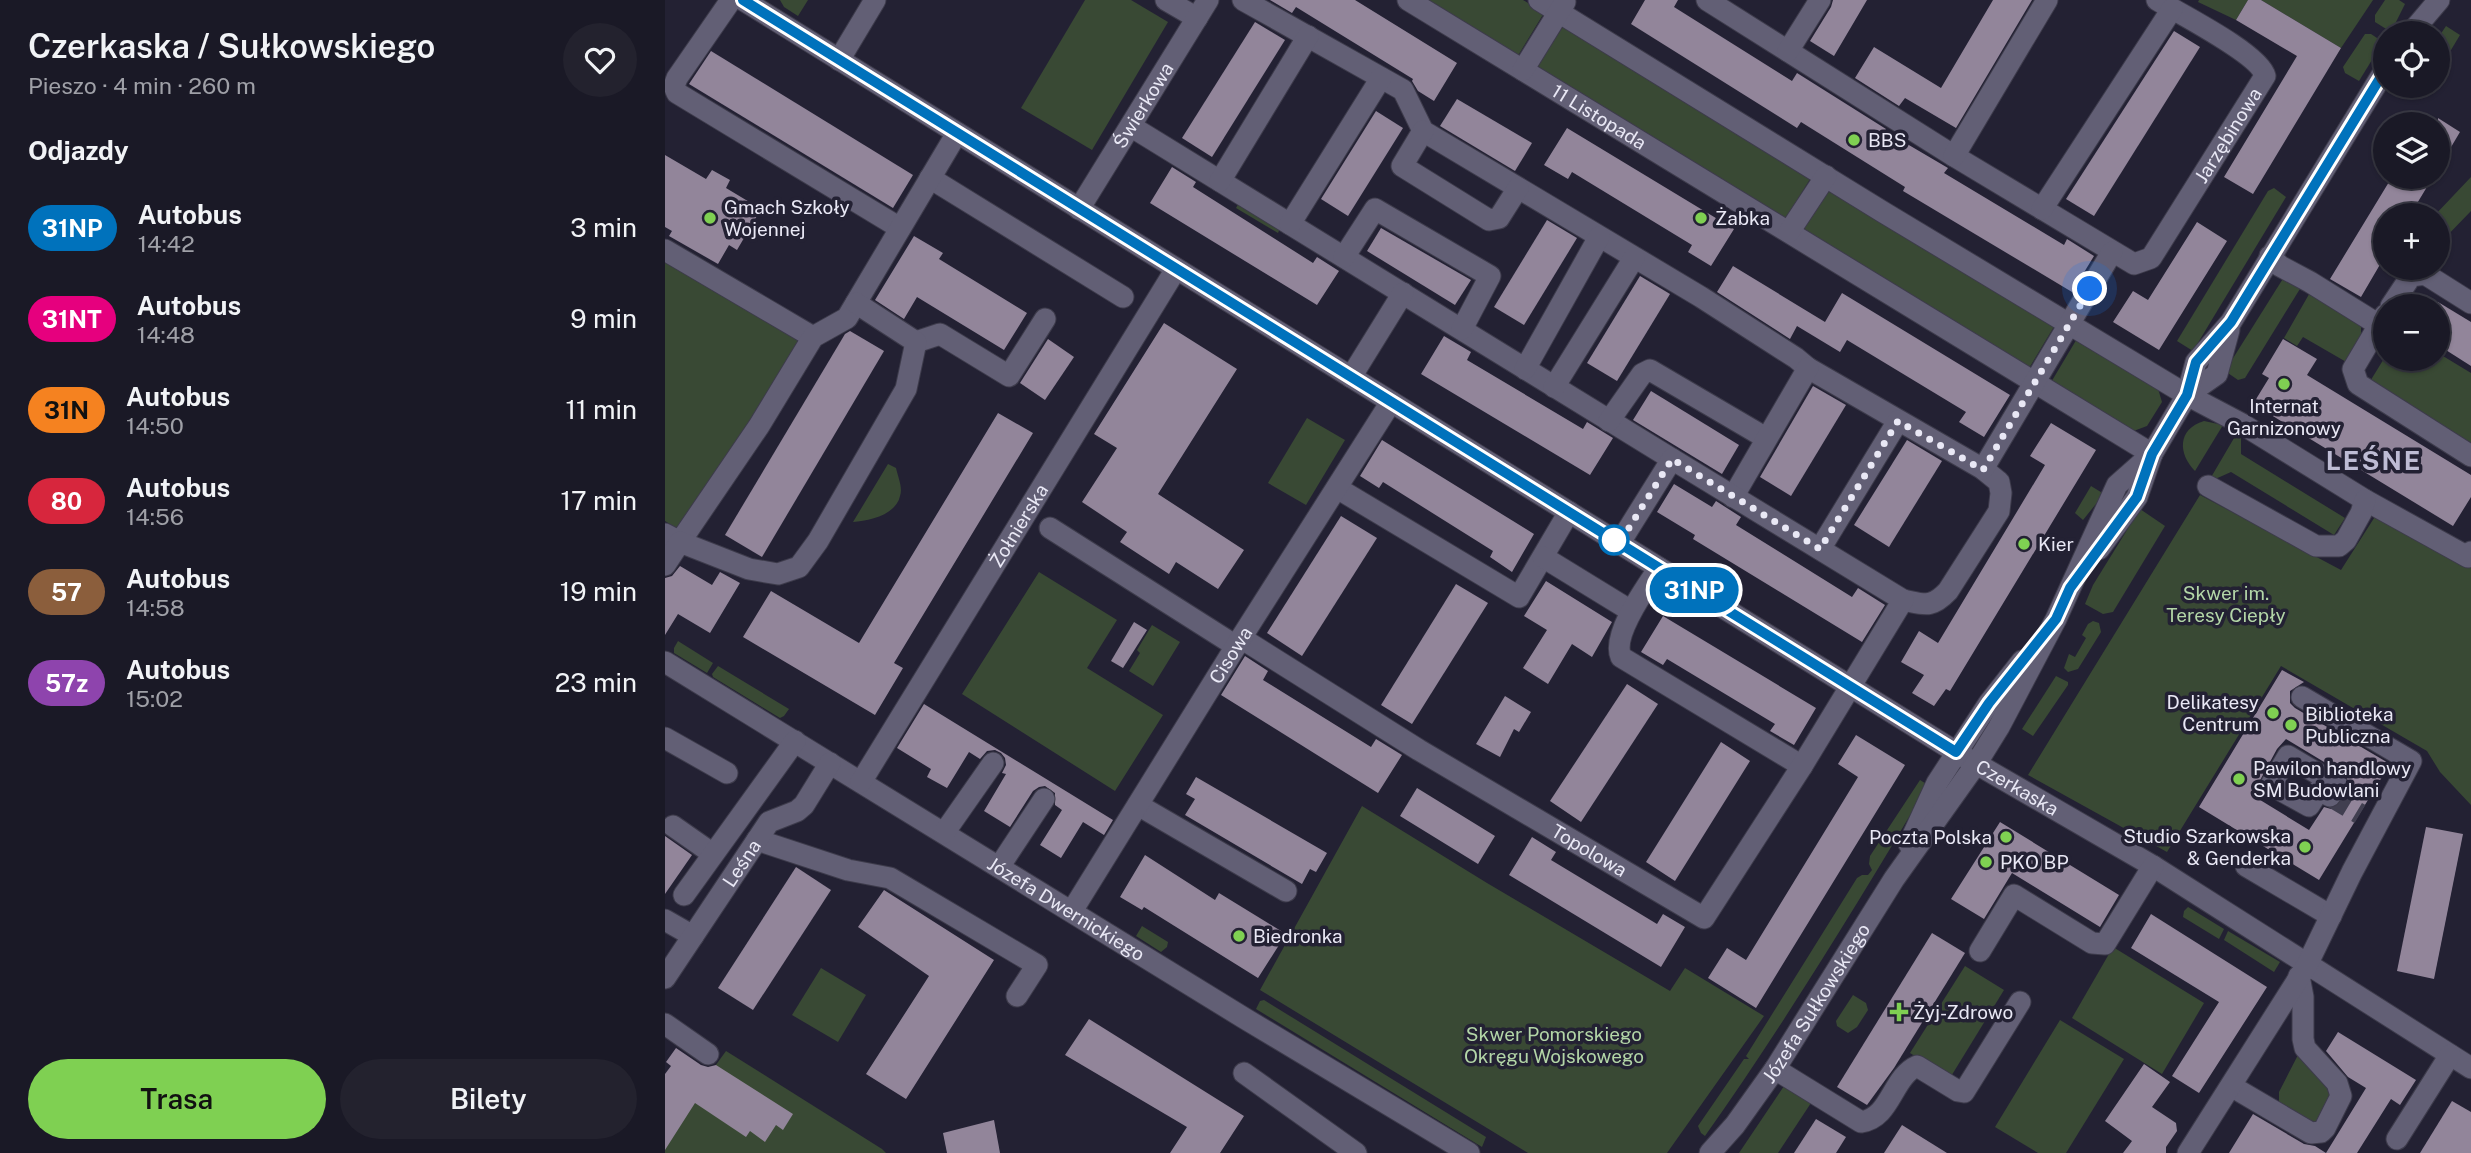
<!DOCTYPE html>
<html lang="pl">
<head>
<meta charset="utf-8">
<style>
  body { margin:0; font-family:"Public Sans",sans-serif; background:#23222e; color:#f1f3f6; height:100vh; display:flex; flex-direction:column; font-size:26px; white-space:nowrap }
  * { box-sizing:border-box; margin:0 }
  p { font-size:23px; color:#9fa0a7 }
  .icon { flex:none; width:38px; height:38px; fill:none; stroke:currentColor; stroke-width:2; stroke-linecap:round; stroke-linejoin:round }
  .map { position:relative; flex:1; overflow:hidden }
  .sheet { display:flex; flex-direction:column; background:#1a1926; width:665px }
  .sheet>* { flex:none }
  .badge { padding:0 14px; border-radius:23px; font-size:24px; line-height:46px }
  .fabs { position:absolute; left:1708px; top:21px; display:grid; gap:14px }
  .fabs a { display:grid; place-items:center; width:77px; height:77px; border-radius:50%; background:#1a1926; box-shadow:0 2px 5px #0004,0 0 0 2px #383843; font-size:35px }
  .you { position:absolute; width:35px; height:35px; margin:-18px; border:5px solid #fff; border-radius:50%; background:#1a73e8; box-shadow:0 0 0 10px #1a73e833 }
  .map>.badge { position:absolute; translate:-50% -50%; box-shadow:0 0 0 4px #fff }
  h2 { padding:0 28px; font-size:26px; line-height:63px }
  .round { display:grid; place-items:center; flex:none; width:74px; height:74px; border-radius:37px; background:#23222e }
  .head { display:flex; align-items:center; justify-content:space-between; height:119px; padding:0 28px }
  h1 { font-size:33px; font-weight:600; line-height:52px }
  .button { display:flex; gap:14px; margin-top:auto; padding:14px 28px }
  .button a { flex:1; height:80px; border-radius:42px; background:#7fd052; color:#111; font-size:28px; font-weight:600; line-height:80px; text-align:center }
  .button a+a { background:#23222e; color:#f1f3f6 }
  ul { padding:0; list-style:none }
  li { display:flex; align-items:center; gap:21px; height:91px; padding:0 28px }
  li div { flex:1 }
  li b { display:block; font-size:26px }
  li em { font-style:normal }
  li .badge { min-width:77px; font-weight:700; text-align:center }
  main { display:flex; flex:1; min-height:0 }
  .map>svg:first-child { display:block }
  .green { fill:#394934 }
  .building { fill:#92859a; fill-rule:evenodd }
  .lines { fill:none; stroke-linecap:round; stroke-linejoin:round }
  .minor-tunnel { stroke:#413f50; stroke-width:21; stroke-dasharray:21 10; stroke-linecap:butt }
  .minor-casing { stroke:#3d3b4b; stroke-width:23 }
  .minor { stroke:#625f75; stroke-width:21 }
  .line-casing { stroke:#fff; stroke-width:16 }
  .line { stroke:#0072bc; stroke-width:10 }
  .walk { stroke:#e9e8f5; stroke-width:7; stroke-dasharray:0 12.6 }
  .poi-dot { fill:#7fd052; stroke:#232133; stroke-width:2.5 }
  .stop-dot { fill:#fff; stroke:#0072bc; stroke-width:3.5 }
  .labels { text-anchor:middle; stroke-width:7; stroke-linejoin:round; paint-order:stroke }
  .street-label { font-size:19px; fill:#e9e8f5; stroke:#232133 }
  .poi-label { font-size:19px; fill:#e9e8f5; stroke:#232133; text-anchor:start }
  .park-label { font-size:19px; fill:#b3d6a7; stroke:#232133 }
  .district-label { font-size:26px; font-weight:bold; letter-spacing:2px; fill:#bebcd4; stroke:#232133 }
</style>
</head>
<body>
<main>
<section class="sheet">
<div class="head"><div><h1>Czerkaska / Sułkowskiego</h1><p>Pieszo · 4 min · 260 m</p></div><a class="round"><svg class="icon" aria-label="heart" viewBox="0 0 24 24"><path d="M12 20l-8-8c-3-5 5-10 8-4 3-6 11-1 8 4z"/></svg></a></div>
<h2>Odjazdy</h2>
<ul>
<li><span class="badge" style="background:#0072bc;color:#fff">31NP</span><div><b>Autobus</b><p>14:42</p></div><em>3 min</em></li>
<li><span class="badge" style="background:#e6007e;color:#fff">31NT</span><div><b>Autobus</b><p>14:48</p></div><em>9 min</em></li>
<li><span class="badge" style="background:#f58220;color:#111">31N</span><div><b>Autobus</b><p>14:50</p></div><em>11 min</em></li>
<li><span class="badge" style="background:#d7263d;color:#fff">80</span><div><b>Autobus</b><p>14:56</p></div><em>17 min</em></li>
<li><span class="badge" style="background:#8b5e3c;color:#fff">57</span><div><b>Autobus</b><p>14:58</p></div><em>19 min</em></li>
<li><span class="badge" style="background:#8e44ad;color:#fff">57z</span><div><b>Autobus</b><p>15:02</p></div><em>23 min</em></li>
</ul>
<div class="button"><a>Trasa</a><a>Bilety</a></div>
</section>
<div class="map">
<svg width="1806" height="1153" viewBox="0 0 1806 1153">
  <rect width="100%" height="100%" fill="#232133"/>
  <g class="green">
    <path d="M115,0H143L133,16L119,7Z"/>
    <path d="M420,0H466L503,22L427,150L356,108Z"/>
    <path d="M754,0H858L879,13L851,59Z"/>
    <path d="M1534,0H1583L1571,20L1533,2Z"/>
    <path d="M1596,0H1708L1676,48Z"/>
    <path d="M1720,0H1734L1740,4L1726,32L1710,22V15Z"/>
    <path d="M899,25L1145,179L1117,225L871,68Z"/>
    <path d="M1781,26L1795,35L1786,50L1773,63V38Z"/>
    <path d="M1700,34H1706L1718,42L1694,81L1680,73L1678,67Z"/>
    <path d="M1806,177V211L1776,242L1773,241V215H1770Z"/>
    <path d="M1164,188L1390,325L1363,370L1136,233Z"/>
    <path d="M1609,188L1621,197L1528,351L1512,341L1603,191Z"/>
    <path d="M575,201L616,226L613,233L571,208Z"/>
    <path d="M0,251L138,337L16,531L0,521Z"/>
    <path d="M1619,277L1638,284L1580,378L1573,380L1560,371Z"/>
    <path d="M1647,289L1696,325V336L1683,363L1638,337L1632,346L1619,338Z"/>
    <path d="M1413,337L1491,382L1497,402L1482,426L1466,432L1385,384Z"/>
    <path d="M1773,353L1806,373V447L1704,383L1720,357V359H1773Z"/>
    <path d="M642,418L680,440L641,505L603,483Z"/>
    <path d="M1539,421L1558,425L1530,471C1513,454 1512,429 1539,421Z"/>
    <path d="M1572,433L1576,435V454L1680,518L1669,535L1566,472L1548,480L1545,479Z"/>
    <path d="M223,464L231,468C233,477 238,488 235,496C231,515 204,521 188,522Z"/>
    <path d="M1426,486L1439,494L1418,520L1410,513Z"/>
    <path d="M1535,495L1676,570L1711,515L1806,566V805L1775,772L1762,751L1616,666L1502,852L1363,775Z"/>
    <path d="M1475,509L1500,526L1448,612L1438,614L1420,604L1428,585Z"/>
    <path d="M374,572L452,620L422,668L498,715L450,791L297,694Z"/>
    <path d="M1428,621L1434,623L1436,632L1413,669L1403,672L1399,668L1404,654L1410,657L1421,638L1417,635L1423,624Z"/>
    <path d="M487,625L515,642L488,686L464,671L475,653L472,650Z"/>
    <path d="M13,641L48,663L42,673L9,653V648Z"/>
    <path d="M53,666L124,709L119,716L115,718L48,677L47,674Z"/>
    <path d="M1391,676L1403,682V685L1368,736L1357,729Z"/>
    <path d="M1255,780L1263,785C1192,905 1119,1024 1040,1136L1036,1133L1033,1126L1079,1059H1084L1081,1056L1192,878L1197,875H1203L1207,870L1204,864L1205,856Z"/>
    <path d="M697,806L822,883L1005,991L1020,968L1099,1016L1002,1153H863L595,990Z"/>
    <path d="M1523,907L1559,929L1554,939L1518,917L1519,911Z"/>
    <path d="M477,926L503,942L502,947L496,952L471,936Z"/>
    <path d="M1563,931L1615,962L1609,972L1559,940Z"/>
    <path d="M1448,947L1539,1003L1497,1074L1407,1018Z"/>
    <path d="M1300,966L1339,990L1285,1078L1245,1053Z"/>
    <path d="M156,968L201,995L173,1042L127,1015Z"/>
    <path d="M1188,995L1201,1003L1203,1010L1192,1027L1183,1033L1172,1026L1171,1021Z"/>
    <path d="M599,1000L821,1137L817,1147L591,1009L595,1001Z"/>
    <path d="M1395,1020L1459,1059L1401,1153H1373L1330,1127Z"/>
    <path d="M61,1051L217,1149L221,1153H0V1135Z"/>
    <path d="M1634,1053L1672,1097L1653,1127L1614,1108V1092Z"/>
    <path d="M1121,1083L1146,1103L1113,1153H1074Z"/>
  </g>
  <g class="building">
    <path d="M605,0H690L792,63L769,101L753,91L747,81L748,79L631,7L627,13Z"/>
    <path d="M980,0H1013L1009,7L1127,81L1132,73L1221,129L1220,131L1283,168L1279,173L1399,245L1402,239L1429,256L1407,292L1238,191L1240,187L1136,122L1132,128L966,24Z"/>
    <path d="M1168,0H1202L1169,56L1145,41L1166,7Z"/>
    <path d="M1328,0H1367L1291,128L1240,98L1234,106L1190,78L1209,47L1276,88Z"/>
    <path d="M1583,0H1596L1676,48L1588,194L1559,177L1632,56L1571,20Z"/>
    <path d="M590,22L620,40L547,157L517,138Z"/>
    <path d="M1509,31L1535,47L1429,216L1401,199Z"/>
    <path d="M46,51L248,175L228,208L24,84Z"/>
    <path d="M792,99L867,143L850,171L775,126Z"/>
    <path d="M711,111L738,128L683,216L656,199Z"/>
    <path d="M1773,118L1795,132L1773,169Z"/>
    <path d="M902,128L1069,229L1046,266L1023,252L1027,245L907,172L903,179L879,165Z"/>
    <path d="M0,155L41,179L47,170L65,180L61,188L96,209L72,250L64,245L53,264L4,236L7,231L0,227Z"/>
    <path d="M507,167L531,182L528,187L648,263L652,257L674,271L652,305L485,203Z"/>
    <path d="M1727,177H1768L1745,215H1720V256L1696,297L1665,279Z"/>
    <path d="M882,220L912,238L859,325L829,307Z"/>
    <path d="M1532,222L1562,241L1494,350L1448,322L1468,291L1483,300Z"/>
    <path d="M716,228L806,280L790,305L702,251Z"/>
    <path d="M249,236L278,253L274,259L362,313L339,350L252,297L239,319L210,300Z"/>
    <path d="M1068,266L1160,322L1177,293L1345,395L1319,437L1294,422L1301,412L1182,340L1175,352L1132,326L1125,339L1052,292Z"/>
    <path d="M975,276L1005,294L952,381L922,363Z"/>
    <path d="M1773,302L1806,322V366L1773,345Z"/>
    <path d="M499,323L572,369L493,494L579,550L553,589L511,562L504,574L455,542L462,532L417,502L452,448L429,434Z"/>
    <path d="M185,331L219,351L97,557L60,535L180,334Z"/>
    <path d="M779,336L806,352L802,360L918,429L922,422L948,438L925,475L756,374Z"/>
    <path d="M383,339L409,357L380,400L355,383Z"/>
    <path d="M1618,339L1652,359L1642,375L1806,475V497L1788,526L1588,404L1604,378L1597,374Z"/>
    <path d="M1148,386L1181,405L1126,496L1095,477Z"/>
    <path d="M986,391L1074,445L1057,474L968,420Z"/>
    <path d="M333,413L368,433L229,663L238,668L210,715L78,637L106,591L194,643Z"/>
    <path d="M1386,423L1431,450L1285,691L1281,689L1269,706L1247,693L1259,675L1236,662L1254,631L1273,643L1380,465L1365,456Z"/>
    <path d="M717,440L869,534L847,572L825,557L828,551L718,482L714,488L695,476Z"/>
    <path d="M1242,440L1277,461L1224,547L1189,525Z"/>
    <path d="M1009,484L1047,507L1051,501L1076,517L1071,525L1187,597L1193,588L1220,605L1197,642L1028,539L1030,535L992,512Z"/>
    <path d="M676,516L712,538L637,656L602,633Z"/>
    <path d="M15,566L47,585L55,572L75,583L45,633L13,614L0,635V578L7,576Z"/>
    <path d="M881,581L947,622L927,657L907,644L883,684L858,668L882,630L859,616Z"/>
    <path d="M791,584L823,603L747,724L716,705Z"/>
    <path d="M998,616L1151,708L1129,745L1105,731L1110,724L1002,659L998,665L976,652Z"/>
    <path d="M469,622L482,630L458,668L446,661Z"/>
    <path d="M580,656L603,671L598,680L706,747L711,739L737,755L713,793L556,695Z"/>
    <path d="M1617,670L1639,682L1625,691V703L1630,708L1725,764L1654,880L1534,807ZM1621,739L1679,774L1685,784L1676,803L1666,809L1659,807L1644,830L1587,795L1612,749Z"/>
    <path d="M962,684L993,704L916,822L885,801Z"/>
    <path d="M840,696L866,712L854,732L849,729L835,757L811,744Z"/>
    <path d="M259,704L448,820L439,835L418,822L396,858L375,845L397,810L390,805V793L380,786L374,787L368,791L345,827L319,811L341,774L337,773L341,765L340,758L336,753L330,750L322,751L315,759L304,752L282,788L262,777L266,769L232,748Z"/>
    <path d="M1191,735L1240,765L1091,1008L1043,978L1062,948L1081,960L1193,777L1173,764Z"/>
    <path d="M1056,742L1085,761L1010,881L981,862Z"/>
    <path d="M531,777L662,853L651,872L645,869L637,884L520,815L530,799L521,794Z"/>
    <path d="M752,788L830,836L813,864L735,816Z"/>
    <path d="M1335,822L1454,895L1435,927L1347,873L1319,919L1286,899Z"/>
    <path d="M1761,827L1798,834L1769,979L1732,971Z"/>
    <path d="M0,836L27,855L0,894Z"/>
    <path d="M867,837L891,852L886,860L992,924L998,914L1020,927L996,967L844,875Z"/>
    <path d="M480,855L550,900L554,893L621,934L593,978L479,907L477,910L455,897Z"/>
    <path d="M131,867L166,890L88,1010L53,988Z"/>
    <path d="M219,890L329,960L241,1099L201,1074L264,976L193,927Z"/>
    <path d="M1486,914L1602,987L1534,1093L1507,1076L1554,1002L1466,948Z"/>
    <path d="M1267,933L1300,953L1229,1068L1202,1105L1172,1087Z"/>
    <path d="M424,1019L579,1116L555,1153H505L522,1127L400,1055Z"/>
    <path d="M1673,1032L1751,1080L1735,1105L1726,1099L1692,1153H1564L1588,1114L1639,1144L1650,1146L1661,1153L1701,1088L1683,1077L1661,1051Z"/>
    <path d="M11,1048L36,1065L43,1067L51,1065L128,1114L118,1130L111,1125L100,1142L85,1131L81,1137L30,1103L0,1150V1074L6,1066L1,1062Z"/>
    <path d="M1479,1064L1505,1082L1487,1107L1511,1123L1512,1131L1501,1147V1153H1458L1467,1141L1440,1121Z"/>
    <path d="M1787,1101L1806,1112V1153H1755Z"/>
    <path d="M1151,1119L1181,1137L1171,1153H1129Z"/>
    <path d="M329,1120L335,1153H282L278,1133Z"/>
    <path d="M1237,1125L1282,1153H1219Z"/>
  </g>
  <g class="lines">
    <path class="minor-tunnel" d="M1665,796L1695,814"/>
    <g class="minor-casing">
      <g id="minor">
        <path d="M66,0L12,78L9,86L12,93L235,228"/>
        <path id="s1" d="M78,0L1291,752L1488,866L1806,1068"/>
        <path d="M501,0L532,18"/>
        <path d="M578,0L738,90L758,131L1036,297L1131,358L1143,368L1318,469L1334,482L1336,493L1334,511L1283,591C1266,609 1259,604 1238,600"/>
        <path id="s2" d="M743,0L1487,454"/>
        <path d="M874,0L1218,212L1522,395L1577,424L1700,500L1803,557L1806,552"/>
        <path id="s3" d="M1042,0L1289,156L1469,264L1486,258L1600,76C1595,54 1515,14 1492,0"/>
        <path d="M1746,33L1774,0"/>
        <path d="M1123,51L1155,0"/>
        <path d="M174,60L210,0"/>
        <path d="M858,70L900,2"/>
        <path d="M467,127L1007,459"/>
        <path d="M758,131L737,166L824,220L834,218L853,188"/>
        <path d="M1289,156L1382,0"/>
        <path d="M265,178L458,297"/>
        <path d="M555,181L643,36"/>
        <path id="s4" d="M414,209L543,0"/>
        <path d="M1377,209L1507,9"/>
        <path d="M625,224L716,78"/>
        <path d="M1124,232L1161,176"/>
        <path d="M0,250L148,337"/>
        <path d="M1605,256L1615,266L1645,282L1714,325L1720,315"/>
        <path d="M679,257L710,209L825,276L797,329"/>
        <path d="M1726,306L1746,276L1760,274L1806,303"/>
        <path d="M1714,325L1688,369L1693,384L1806,456"/>
        <path d="M251,342L275,334L344,376L380,319"/>
        <path d="M860,369L934,237"/>
        <path d="M686,377L738,293"/>
        <path d="M889,387L969,258"/>
        <path d="M1522,395L1552,374L1564,330"/>
        <path d="M944,421L977,374L985,370L1101,438"/>
        <path d="M1318,469L1447,252"/>
        <path d="M1543,486L1651,546H1674L1681,540L1696,513L1700,500"/>
        <path d="M672,488L854,597L904,512"/>
        <path d="M1068,497L1143,368"/>
        <path d="M385,528L571,646"/>
        <path d="M0,534L15,542L94,426L148,337L182,318L292,133"/>
        <path d="M1155,549L1233,421"/>
        <path d="M1434,549L1472,497L1487,454L1522,395L1531,362L1566,322L1720,70"/>
        <path d="M878,557L966,611"/>
        <path d="M0,565L15,542L84,569L113,574L134,567L153,541L241,389L251,342L191,303"/>
        <path d="M994,568C982,586 946,635 956,657L1137,766"/>
        <path id="s5" d="M576,638L754,750L1039,918L1137,766L1238,600L1007,459L954,544"/>
        <path id="s6" d="M0,662L579,1018L804,1153"/>
        <path d="M0,738L62,773"/>
        <path id="s7" d="M196,782L511,269"/>
        <path d="M1665,796L1654,790L1644,806L1606,785L1623,756L1672,785"/>
        <path d="M473,805L621,891"/>
        <path d="M8,826L48,854"/>
        <path d="M279,833L328,763"/>
        <path d="M92,840L183,870L225,878L372,965L352,996"/>
        <path d="M1244,844L1272,783L1324,703L1357,661"/>
        <path d="M1581,866L1666,916"/>
        <path d="M334,867L379,799"/>
        <path d="M19,895L130,741"/>
        <path id="s8" d="M407,911L576,638L726,402"/>
        <path d="M0,920L28,936"/>
        <path d="M1315,951L1349,895L1427,943L1440,944L1488,866"/>
        <path id="s9" d="M0,978L104,822L132,811L139,805L165,763"/>
        <path d="M0,1024L43,1054"/>
        <path d="M1110,1069L1196,1122C1226,1118 1227,1077 1252,1066L1293,1091L1299,1092L1355,1002"/>
        <path d="M579,1073L691,1153"/>
        <path d="M1566,1086L1646,1133L1656,1132L1660,1128L1676,1096L1672,1083L1640,1048L1638,1039V997L1634,976"/>
        <path d="M1732,1139L1785,1055"/>
        <path id="s10" d="M1045,1153L1070,1125L1110,1069L1229,879L1311,764L1334,727L1391,619L1452,485L1487,454"/>
        <path d="M1523,1153L1642,965L1687,872L1746,761L1637,697"/>
      </g>
    </g>
    <use href="#minor" class="minor"/>
  </g>
  <g class="lines">
    <g class="line-casing">
      <path id="line" d="M78,0L1291,752L1324,703L1391,619L1405,588L1472,497L1487,454L1522,395L1531,362L1566,322L1720,70"/>
    </g>
    <use href="#line" class="line"/>
    <path class="walk" d="M949,540L954,544L1007,459L1155,549L1233,421L1318,470L1425,289"/>
  </g>
  <g class="poi-dot">
    <circle cx="1189" cy="140" r="7"/>
    <circle cx="45" cy="218" r="7"/>
    <circle cx="1036" cy="218" r="7"/>
    <circle cx="1619" cy="384" r="7"/>
    <circle cx="1359" cy="544" r="7"/>
    <circle cx="1608" cy="713" r="7"/>
    <circle cx="1626" cy="725" r="7"/>
    <circle cx="1574" cy="779" r="7"/>
    <circle cx="1341" cy="837" r="7"/>
    <circle cx="1640" cy="847" r="7"/>
    <circle cx="1321" cy="862" r="7"/>
    <circle cx="574" cy="936" r="7"/>
    <path d="M1230.5 1001.5h7v7h7v7h-7v7h-7v-7h-7v-7h7z"/>
  </g>
  <circle class="stop-dot" cx="949" cy="540" r="14"/>
  <g class="labels">
    <g class="street-label">
      <text dy="7" stroke="none"><textPath href="#s4" startOffset="122">Świerkowa</textPath></text>
      <text dy="7" stroke="none"><textPath href="#s2" startOffset="224">11 Listopada</textPath></text>
      <text dy="7" stroke="none"><textPath href="#s3" startOffset="665">Jarzębinowa</textPath></text>
      <text dy="7" stroke="none"><textPath href="#s7" startOffset="301">Żołnierska</textPath></text>
      <text dy="7" stroke="none"><textPath href="#s8" startOffset="301">Cisowa</textPath></text>
      <text dy="7" stroke="none"><textPath href="#s1" startOffset="1498">Czerkaska</textPath></text>
      <text dy="7" stroke="none"><textPath href="#s5" startOffset="408">Topolowa</textPath></text>
      <text dy="7" stroke="none"><textPath href="#s9" startOffset="138">Leśna</textPath></text>
      <text dy="7" stroke="none"><textPath href="#s6" startOffset="471">Józefa Dwernickiego</textPath></text>
      <text dy="7" stroke="none"><textPath href="#s10" startOffset="184">Józefa Sułkowskiego</textPath></text>
    </g>
    <g class="poi-label">
      <text x="1203" y="147">BBS</text>
      <text x="59" y="214">Gmach Szkoły<tspan x="59" dy="22">Wojennej</tspan></text>
      <text x="1050" y="225">Żabka</text>
      <text x="1619" y="413" text-anchor="middle">Internat<tspan x="1619" dy="22">Garnizonowy</tspan></text>
      <text x="1373" y="551">Kier</text>
      <text x="1594" y="709" text-anchor="end">Delikatesy<tspan x="1594" dy="22">Centrum</tspan></text>
      <text x="1640" y="721">Biblioteka<tspan x="1640" dy="22">Publiczna</tspan></text>
      <text x="1588" y="775">Pawilon handlowy<tspan x="1588" dy="22">SM Budowlani</tspan></text>
      <text x="1626" y="843" text-anchor="end">Studio Szarkowska<tspan x="1626" dy="22">&amp; Genderka</tspan></text>
      <text x="1327" y="844" text-anchor="end">Poczta Polska</text>
      <text x="1335" y="869">PKO BP</text>
      <text x="588" y="943">Biedronka</text>
      <text x="1248" y="1019">Żyj-Zdrowo</text>
    </g>
    <g class="park-label">
      <text x="1561" y="600">Skwer im.<tspan x="1561" dy="22">Teresy Ciepły</tspan></text>
      <text x="889" y="1041">Skwer Pomorskiego<tspan x="889" dy="22">Okręgu Wojskowego</tspan></text>
    </g>
    <g class="district-label">
      <text x="1709" y="470">LEŚNE</text>
    </g>
  </g>
</svg>
<div class="fabs">
<a><svg class="icon" aria-label="locate" viewBox="0 0 24 24"><circle cx="12" cy="12" r="6"/><path d="M12 2v4M12 18v4M2 12h4M18 12h4"/></svg></a>
<a><svg class="icon" aria-label="layers" viewBox="0 0 24 24"><path d="M12 4l9 5-9 5-9-5zM3 14l9 5 9-5"/></svg></a>
<a>+</a>
<a>−</a>
</div>
<div class="you" style="left:1425px;top:289px"></div>
<b class="badge" style="left:1029px;top:590px;background:#0072bc;color:#fff">31NP</b>
</div>
</main>
</body>
</html>
